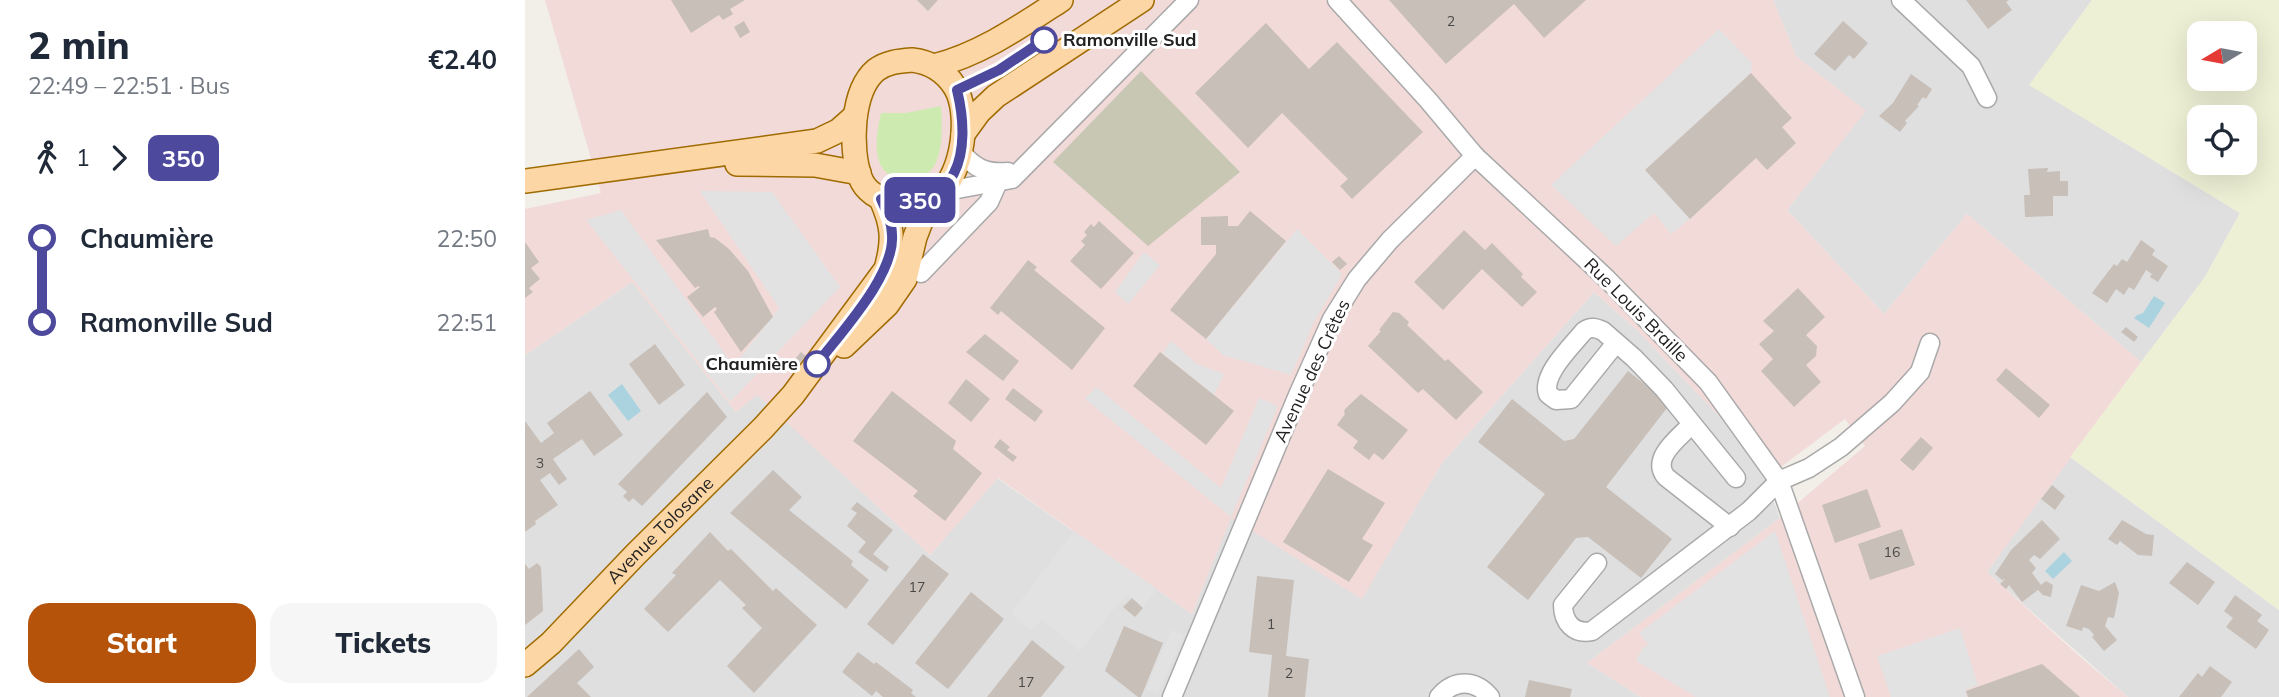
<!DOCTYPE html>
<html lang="en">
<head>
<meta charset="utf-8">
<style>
  body { margin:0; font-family:Mulish,sans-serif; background:#f6f6f7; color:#1f2937; height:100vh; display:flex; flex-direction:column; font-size:26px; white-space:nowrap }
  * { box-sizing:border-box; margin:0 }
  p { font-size:23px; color:#747a83 }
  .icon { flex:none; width:38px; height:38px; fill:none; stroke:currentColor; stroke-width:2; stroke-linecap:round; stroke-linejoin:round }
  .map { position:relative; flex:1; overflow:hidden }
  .side { display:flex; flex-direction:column; background:#fff; width:525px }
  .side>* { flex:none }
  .badge { padding:0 14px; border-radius:10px; font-size:24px; line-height:46px }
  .needle { width:46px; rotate:260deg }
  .fabs { position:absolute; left:1662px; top:21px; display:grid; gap:14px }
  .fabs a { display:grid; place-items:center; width:70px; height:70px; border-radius:14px; background:#fff; box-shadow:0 7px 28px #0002; font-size:35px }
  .map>.badge { position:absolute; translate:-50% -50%; box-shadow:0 0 0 4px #fff }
  .legs { display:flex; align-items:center; gap:10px; height:77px; padding:0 28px; font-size:23px }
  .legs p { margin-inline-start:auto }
  .overview { display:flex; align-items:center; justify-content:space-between; height:119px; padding:0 28px }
  h1 { font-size:38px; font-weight:800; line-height:52px }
  .action { display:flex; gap:14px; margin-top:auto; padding:14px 28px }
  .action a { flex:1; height:80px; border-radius:21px; background:#b45309; color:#fff; font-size:28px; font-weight:800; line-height:80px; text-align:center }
  .action a+a { background:#f6f6f7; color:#1f2937 }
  ul { padding:0 28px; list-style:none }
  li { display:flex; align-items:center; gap:24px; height:84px; font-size:26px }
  li i { display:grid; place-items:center; width:10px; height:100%; margin:0 9px; background:currentColor }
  li i::after { content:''; width:18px; height:18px; margin:-9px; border:5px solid; border-radius:50%; background:#fff }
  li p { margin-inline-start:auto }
  li:first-child i { background:linear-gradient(#0000 50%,currentColor 0) }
  li:last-child i { background:linear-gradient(currentColor 50%,#0000 0) }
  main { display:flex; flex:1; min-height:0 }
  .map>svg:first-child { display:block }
  .residential { fill:#e0dfdf }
  .commercial { fill:#f2dad9 }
  .construction { fill:#c7c7b4 }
  .farmland { fill:#eef0d5; fill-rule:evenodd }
  .grass { fill:#cdebb0 }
  .parking { fill:#e2e2e2 }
  .water { fill:#aad3df }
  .building { fill:#c7bfb8 }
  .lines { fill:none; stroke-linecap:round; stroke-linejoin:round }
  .minor-casing { stroke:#a9a9a9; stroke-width:21 }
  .major-casing { stroke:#a06b00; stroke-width:26 }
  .minor { stroke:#fff; stroke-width:18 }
  .major { stroke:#fcd6a4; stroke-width:23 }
  .line-1-casing { stroke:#fff; stroke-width:16 }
  .line-1 { stroke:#4d499d; stroke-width:10 }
  .stop-1-dot { fill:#fff; stroke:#4d499d; stroke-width:3.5 }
  .labels { text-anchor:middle; stroke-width:6; stroke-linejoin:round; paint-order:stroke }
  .number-label { font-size:14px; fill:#4b4948 }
  .stop-label { font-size:18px; font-weight:bold; fill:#222; stroke:#fff; text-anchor:start }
  .street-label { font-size:18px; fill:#222; stroke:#fff }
</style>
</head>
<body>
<main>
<section class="side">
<div class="overview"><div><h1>2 min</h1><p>22:49 – 22:51 · Bus</p></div><b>€2.40</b></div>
<div class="legs"><svg class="icon" aria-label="walk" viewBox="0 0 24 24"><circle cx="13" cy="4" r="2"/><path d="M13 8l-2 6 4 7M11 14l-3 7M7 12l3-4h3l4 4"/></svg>1<svg class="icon" aria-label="forward" viewBox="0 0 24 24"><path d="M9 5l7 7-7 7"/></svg><b class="badge" style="background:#4d499d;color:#fff">350</b></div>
<ul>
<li><i style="color:#4d499d"></i><b>Chaumière</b><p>22:50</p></li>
<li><i style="color:#4d499d"></i><b>Ramonville Sud</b><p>22:51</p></li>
</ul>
<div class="action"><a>Start</a><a>Tickets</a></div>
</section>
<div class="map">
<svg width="1754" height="697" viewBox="0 0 1754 697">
  <rect width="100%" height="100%" fill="#f2efe9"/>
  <g class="residential">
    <path d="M1248,0H1567L1505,85L1715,213L1680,277L1616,362L1442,214L1359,314L1262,210L1340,111L1271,56Z"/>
    <path d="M107,282L211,412L232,394L405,555L472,478L667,614L706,517L837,598L917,463L1069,292L1112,330L1197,419L1240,479L1255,518L1062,663L1116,697H0V355Z"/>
    <path d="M1545,457L1754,610V697H1603L1462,572Z"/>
  </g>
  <path class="commercial" d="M20,0H1248L1271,56L1341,111L1262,210L1359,314L1442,214L1616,362L1462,572L1553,655L1603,697H1116L1062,663L1255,518L1340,446L1320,419L1240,479L1197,419L1112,330L1069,292L917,463L837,599L706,518L667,614L473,478L405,555L232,395L211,412L107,282L0,355V209L76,193Z"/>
  <path class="construction" d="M616,71L715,172L623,246L528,162Z"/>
  <path class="farmland" d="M1567,0H1754V610L1545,457L1680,277L1715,213L1504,85ZM1675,33H1720V79H1675ZM1675,117H1720V163H1675Z"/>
  <path class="grass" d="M416,106C417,124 418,144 412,160C403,186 363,188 354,161C349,146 353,128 356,113H381Z"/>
  <g class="parking">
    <path d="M1194,29L1227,63L1226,73L1121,169L1165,219L1146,234L1129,213L1091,246L1026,185Z"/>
    <path d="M175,191L247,192L315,287L205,402L61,220L96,210L209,366L254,308Z"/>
    <path d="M772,229L817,274L789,322L766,375L698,355L681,339Z"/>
    <path d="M619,252L635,265L603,304L590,292Z"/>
    <path d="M646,341L672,364L699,374L689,395L637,353Z"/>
    <path d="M571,387L696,488L734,398L753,406L706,517L560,399Z"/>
    <path d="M549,531L632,589L618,608L601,594L555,651L517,619L506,631L486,613Z"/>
    <path d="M1250,531L1305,697H1171L1111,661L1117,649L1123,644L1114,633Z"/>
    <path d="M1435,628L1453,685L1440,690L1442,697H1366L1352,656Z"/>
    <path d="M646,630L659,635L633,694L621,689Z"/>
  </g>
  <g class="water">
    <path d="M1629,296L1640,303L1624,328L1609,318L1612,315L1618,313Z"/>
    <path d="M97,384L116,411L103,421L83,395Z"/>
    <path d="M1539,552L1547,561L1528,579L1520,571Z"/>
  </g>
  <g class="building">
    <path d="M146,0H220L205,9L208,14L198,20L194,15L166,33Z"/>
    <path d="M392,0H413L403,11Z"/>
    <path d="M864,0H1061L1019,38L989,4L921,64Z"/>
    <path d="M1441,0H1484L1481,2L1487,10L1463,29Z"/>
    <path d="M219,21L225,32L215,38L209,27Z"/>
    <path d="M1318,21L1343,43L1329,59L1324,55L1310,71L1289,54Z"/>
    <path d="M741,23L784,69L812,42L898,132L827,199L815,186L823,179L757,113L723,148L670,93Z"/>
    <path d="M1226,73L1267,118L1257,127L1271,143L1242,170L1231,158L1165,219L1120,170Z"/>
    <path d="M1386,74L1407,89L1401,99L1398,97L1392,105L1394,106L1380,121L1382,123L1375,132L1354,116L1368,103Z"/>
    <path d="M1523,168L1522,172L1535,171V181H1543V196H1528V216L1500,217L1499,195H1505L1503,169Z"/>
    <path d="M725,211L761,241L681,339L645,310L691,254V245H676V217L703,216V226H713Z"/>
    <path d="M574,221L609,253L576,289L545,261L560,245L556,241L562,235L559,232L566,224L569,227Z"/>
    <path d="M183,229L185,237L190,238L204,249L223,271L248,317L216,352L189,312L192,309L190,307L178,317L162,297L175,287L173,286L170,288L131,240Z"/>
    <path d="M939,230L960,250L967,243L998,274L996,277L1012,292L997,307L957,269L918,310L889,282Z"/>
    <path d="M1616,240L1630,250L1627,255L1643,266L1633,282L1625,277L1627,274L1621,270L1609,290L1604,287L1599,295L1591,289L1582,303L1567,293L1589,264L1592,266L1597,259L1602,262Z"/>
    <path d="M0,242L14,262L6,268L15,279L4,288L8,292L0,298Z"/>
    <path d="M814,256L822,264L815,270L807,262Z"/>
    <path d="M503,260L512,267L509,270L580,328L547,370L476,311L473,315L465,308Z"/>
    <path d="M1273,288L1300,317L1281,335L1292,346L1291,356L1281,365L1296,382L1269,407L1236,371L1248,359L1234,344L1249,331L1238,321Z"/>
    <path d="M868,312L874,313L884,322L882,325L920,361L923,359L958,392L931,420L898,389L893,393L843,346L856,331L854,330Z"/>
    <path d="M1601,327L1613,337L1609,342L1596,332Z"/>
    <path d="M460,334L494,361L478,381L441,352Z"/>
    <path d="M130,344L160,385L134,405L104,364Z"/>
    <path d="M276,352L281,356L269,368L265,365Z"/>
    <path d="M635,352L709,411L681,445L608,386Z"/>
    <path d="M1481,368L1525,405L1514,418L1471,380Z"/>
    <path d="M1103,371L1145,404L1081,487L1147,539L1116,578L1063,537L1051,538L1003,600L962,567L1020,494L953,442L987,399L1039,441L1049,439Z"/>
    <path d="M441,379L465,399L446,422L423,403Z"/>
    <path d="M488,388L518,411L510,422L480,399Z"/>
    <path d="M65,391L98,435L69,456L57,439L28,459L42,479L34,485L25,473L15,480L33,505L10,521L11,524L0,532V421L16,443L29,433L22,423Z"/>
    <path d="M367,391L431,441L428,449L457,473L420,521L388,496L393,491L328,441Z"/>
    <path d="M182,392L202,417L117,506L108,498L104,502L98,496L102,492L93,484Z"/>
    <path d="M836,394L883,430L858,460L849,453L844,460L828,448L833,441L812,425L820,414L819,412L820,409Z"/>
    <path d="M1396,437L1408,448L1388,471L1375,460Z"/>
    <path d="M475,439L485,447L482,450L492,457L488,462L469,447Z"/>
    <path d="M803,469L860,503L837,539L848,545L824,582L758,542Z"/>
    <path d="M248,470L277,497L264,510L328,561L326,565L344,580L321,609L205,513Z"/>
    <path d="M1527,485L1540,496L1530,510L1516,499Z"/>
    <path d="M1342,489L1356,527L1310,543L1297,505Z"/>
    <path d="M332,502L368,530L348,554L364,567L361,572L333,552L341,542L322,526L332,513L326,509Z"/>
    <path d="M1517,520L1535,539L1515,559L1509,555L1504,560L1511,568L1507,573L1516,585L1521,581L1528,585L1526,597L1518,595L1513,590L1497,602L1484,585L1481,589L1475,584L1480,579L1477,580L1470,574L1486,550Z"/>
    <path d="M1597,520L1621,534L1629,535L1627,556L1613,555L1595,541L1592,545L1583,539Z"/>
    <path d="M1377,529L1390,565L1345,580L1333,544Z"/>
    <path d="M185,532L203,551L206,549L248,591L251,588L292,625L229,693L202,666L237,628L217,608L221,605L195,580L143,632L119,609L151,575L147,573Z"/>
    <path d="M398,554L424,574L368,645L342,624Z"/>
    <path d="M1662,562L1690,582L1673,605L1644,583Z"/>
    <path d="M12,563L16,567L18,611L0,625V564L4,569Z"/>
    <path d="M732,576L769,580L761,656L784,659L780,697H743L747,655L724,652Z"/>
    <path d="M1590,582L1594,593L1589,618L1583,617L1580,626L1592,640L1579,651L1567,637L1569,635L1564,629L1558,627L1557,631L1541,626L1556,585L1574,591Z"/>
    <path d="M446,592L479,619L423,689L390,663Z"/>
    <path d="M1710,595L1737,615L1732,621L1744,630L1731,649L1701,627L1708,618L1699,611Z"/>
    <path d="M607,598L618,608L610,617L598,607Z"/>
    <path d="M599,626L638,643L616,697H613L580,671Z"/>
    <path d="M507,640L540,667L516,697H462Z"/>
    <path d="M54,649L69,667L52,683L66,697H2Z"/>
    <path d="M333,652L349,664L351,662L388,690L386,693L391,697H358L351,691L347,696L317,672Z"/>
    <path d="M1517,664L1555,697H1443L1441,691Z"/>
    <path d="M1685,666L1707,682L1696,697H1654L1673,673L1677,677Z"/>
    <path d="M1004,680L1047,689L1045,697H1000Z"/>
  </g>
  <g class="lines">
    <g class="minor-casing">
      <g id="minor">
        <path d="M812,0L903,100L950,156L1081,278L1183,382L1254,481L1330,697"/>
        <path d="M1376,0L1446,66L1462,98"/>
        <path d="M435,151C449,168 461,174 483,172"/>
        <path d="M416,192L487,179L664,0"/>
        <path d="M396,273L464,202L473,182"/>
        <path d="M1091,343L1046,399L1031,400L1023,394C1016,375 1047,346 1059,331C1066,326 1071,328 1078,331L1109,358L1139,389L1211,478"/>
        <path d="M1167,424C1155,437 1125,458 1141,477L1205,527"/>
        <path d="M1072,563L1038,605C1038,622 1049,635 1067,631L1224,511L1254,481L1284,468L1316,447L1367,403L1395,372L1405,343"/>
        <path d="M647,697L773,395L807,319L832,279L865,240L950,156"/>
        <path d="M914,697C929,679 950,679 965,697"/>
      </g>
    </g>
    <g class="major-casing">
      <g id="major">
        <path d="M387,60C405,62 420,71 430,87C446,113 438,174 414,193C403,202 382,203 368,201C353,199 340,191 335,177C325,149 326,91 351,70C362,62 374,61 387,60Z"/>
        <path d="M409,66C456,54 496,26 536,0"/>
        <path d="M438,134L454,112L471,96L617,0"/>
        <path d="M212,164L290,165L334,173"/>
        <path d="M0,181L292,141L313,131L330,116"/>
        <path d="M319,346L362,305L380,279L390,237L405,198"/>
        <path id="s1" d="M0,665L26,643L110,555L238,428L268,395L361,269C369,240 368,226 356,199"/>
      </g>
    </g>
    <use href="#minor" class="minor"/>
    <use href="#major" class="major"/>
  </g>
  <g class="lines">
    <g class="line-1-casing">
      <path id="line-1" d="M292,364C316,332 370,275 367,235C367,222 361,210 356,199C434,215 447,151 432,90L474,70L519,40"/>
    </g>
    <use href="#line-1" class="line-1"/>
  </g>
  <g class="stop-1-dot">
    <circle cx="519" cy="40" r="12"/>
    <circle cx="292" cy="364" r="12"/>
  </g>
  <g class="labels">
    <g class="number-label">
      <text x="926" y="26">2</text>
      <text x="15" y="468">3</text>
      <text x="1367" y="557">16</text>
      <text x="392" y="592">17</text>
      <text x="746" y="629">1</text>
      <text x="764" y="678">2</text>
      <text x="501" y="687">17</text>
    </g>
    <g class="stop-label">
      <text x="538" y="46">Ramonville Sud</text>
      <text x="273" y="370" text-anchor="end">Chaumière</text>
    </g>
    <g class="street-label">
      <text transform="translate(1111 310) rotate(45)" y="6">Rue Louis Braille</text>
      <text transform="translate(787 371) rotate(-65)" y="6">Avenue des Crêtes</text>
      <text dy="6" stroke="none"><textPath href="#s1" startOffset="191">Avenue Tolosane</textPath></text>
    </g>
  </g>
</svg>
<div class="fabs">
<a><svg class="needle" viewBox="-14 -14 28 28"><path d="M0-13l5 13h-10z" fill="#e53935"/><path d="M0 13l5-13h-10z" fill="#747a83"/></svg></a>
<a><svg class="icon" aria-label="locate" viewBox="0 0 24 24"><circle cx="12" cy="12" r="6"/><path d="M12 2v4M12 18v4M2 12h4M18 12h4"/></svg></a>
</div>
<b class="badge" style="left:395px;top:200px;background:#4d499d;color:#fff">350</b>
</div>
</main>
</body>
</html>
